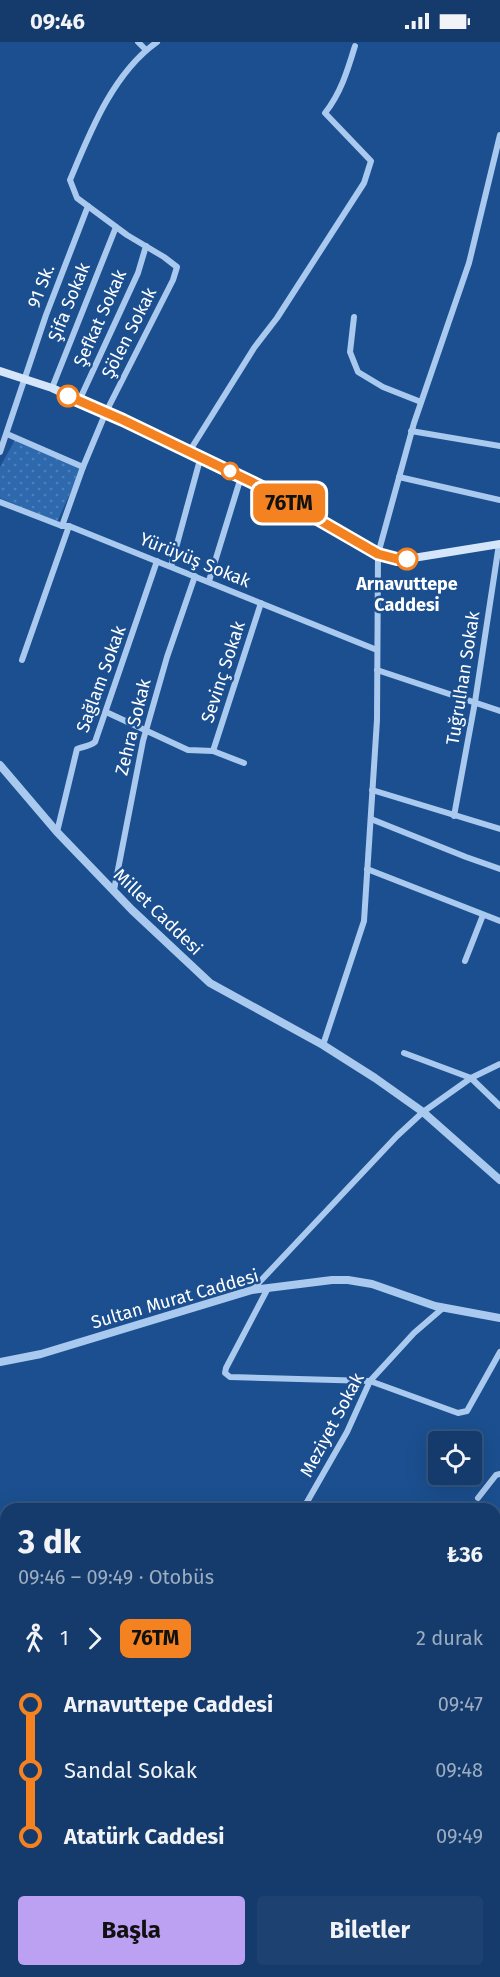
<!DOCTYPE html>
<html lang="tr">
<head>
<meta charset="utf-8">
<style>
  body { margin:0; font-family:"Fira Sans",sans-serif; background:#1d4271; color:#f1f3f6; height:100vh; display:flex; flex-direction:column; font-size:22px; white-space:nowrap }
  * { box-sizing:border-box; margin:0 }
  p { font-size:20px; color:#9dadc1 }
  .icon { flex:none; width:33px; height:33px; fill:none; stroke:currentColor; stroke-width:2; stroke-linecap:round; stroke-linejoin:round }
  .map { position:relative; flex:1; overflow:hidden }
  .sheet { position:absolute; left:0px; top:1461px; width:501px; height:474px; display:flex; flex-direction:column; background:#143b6b; border-radius:18px 18px 0 0; box-shadow:0 6px 24px #0002,0 0 0 2px #33557e }
  .sheet>* { flex:none }
  .badge { padding:0 12px; border-radius:9px; font-size:21px; line-height:39px }
  .controls { position:absolute; left:428px; top:1389px; display:grid; gap:12px }
  .controls a { display:grid; place-items:center; width:54px; height:54px; border-radius:6px; background:#143b6b; box-shadow:0 6px 24px #0002,0 0 0 2px #33557e; font-size:30px }
  .map>.badge { position:absolute; translate:-50% -50%; box-shadow:0 0 0 3px #fff }
  .legs { display:flex; align-items:center; gap:9px; height:66px; padding:0 18px; font-size:20px }
  .legs p { margin-inline-start:auto }
  .headline { display:flex; align-items:center; justify-content:space-between; height:102px; padding:0 18px }
  h1 { font-size:33px; font-weight:700; line-height:45px }
  .action { display:flex; gap:12px; margin-top:auto; padding:12px 18px }
  .action a { flex:1; height:69px; border-radius:6px; background:#bca0f2; color:#111; font-size:24px; font-weight:700; line-height:69px; text-align:center }
  .action a+a { background:#1d4271; color:#f1f3f6 }
  ul { padding:0 18px; list-style:none }
  li { display:flex; align-items:center; gap:21px; height:66px; font-size:22px }
  li i { display:grid; place-items:center; width:9px; height:100%; margin:0 8px; background:currentColor }
  li i::after { content:''; width:15px; height:15px; margin:-8px; border:4px solid; border-radius:50%; background:#143b6b }
  li p { margin-inline-start:auto }
  li:first-child i { background:linear-gradient(#0000 50%,currentColor 0) }
  li:last-child i { background:linear-gradient(currentColor 50%,#0000 0) }
  .status { display:flex; justify-content:space-between; align-items:center; height:42px; padding:0 30px; background:#143b6b; direction:ltr }
  .status svg { height:16px; fill:currentColor }
  .map>svg:first-child { display:block }
  .grass { fill:url(#grass-dots) }
  .lines { fill:none; stroke-linecap:round; stroke-linejoin:round }
  .minor { stroke:#a9c9ee; stroke-width:6 }
  .tertiary { stroke:#a9c9ee; stroke-width:8 }
  .secondary { stroke:#d6e6fa; stroke-width:8 }
  .line-1-casing { stroke:#fff; stroke-width:14 }
  .line-1 { stroke:#f58220; stroke-width:9 }
  .stop-1-dot { fill:#fff; stroke:#f58220; stroke-width:3 }
  .labels { text-anchor:middle; stroke-width:5; stroke-linejoin:round; paint-order:stroke }
  .street-label { font-size:18px; fill:#fff; stroke:#1b4f8f }
  .stop-label { font-size:18px; font-weight:bold; fill:#fff; stroke:#1b4f8f }
</style>
</head>
<body>
<div class="status"><b>09:46</b><svg viewBox="0 0 49 12"><path d="M0 12V9h3v3zM5 12V6h3v6zM10 12V3h3v9zM15 12V0h3v12zM26 1h20v11H26zM47 4h2v5h-2z"/></svg></div>
<div class="map">
<svg width="500" height="1935" viewBox="0 0 500 1935">
  <defs>
    <pattern id="grass-dots" width="8" height="8" patternUnits="userSpaceOnUse" patternTransform="scale(1.5)"><rect width="8" height="8" fill="#2e69ad"/><path d="M2 2h.1M6 6h.1" fill="none" stroke="#4d80b9" stroke-width="1.8" stroke-linecap="round"/></pattern>
  </defs>
  <rect width="100%" height="100%" fill="#1b4f8f"/>
  <path class="grass" d="M15,398L81,427L57,480L0,456V425Z"/>
  <g class="lines">
    <g class="minor">
      <path d="M138,0L146,8"/>
      <path d="M354,275L350,310L358,330L383,345L421,360"/>
      <path d="M52,346L116,185"/>
      <path d="M79,359L138,231L146,204"/>
      <path d="M411,389L500,404"/>
      <path d="M7,392L83,425"/>
      <path d="M0,410L46,273L88,164"/>
      <path d="M189,410L254,306L277,276L364,141L371,119L325,71C341,51 348,27 355,4"/>
      <path d="M399,435L500,458"/>
      <path d="M0,460L62,484H69L377,608"/>
      <path d="M62,484L83,425L106,370L173,238L177,225L164,215L127,193L77,156L70,138C90,90 113,31 157,0"/>
      <path d="M171,524L201,414"/>
      <path d="M209,539L241,435"/>
      <path d="M22,618L69,484"/>
      <path d="M377,628L500,669"/>
      <path d="M106,670L188,708L213,709L244,721"/>
      <path d="M213,709L261,561"/>
      <path d="M372,748L500,787"/>
      <path d="M454,774L475,660L499,502"/>
      <path d="M371,777L466,815L500,827"/>
      <path d="M57,790L77,707C84,704 89,705 95,700L157,519"/>
      <path d="M367,827L500,879"/>
      <path d="M114,848L143,699L167,615L195,534"/>
      <path d="M465,919L483,873"/>
      <path d="M323,1003L364,879L377,678L378,512L414,381L469,221L500,93"/>
      <path d="M404,1011L471,1036L500,1064"/>
      <path d="M268,1246L226,1326L225,1331L230,1335L370,1339L458,1371L467,1369L500,1310"/>
      <path d="M252,1248L397,1094L423,1070L471,1036L500,1022"/>
      <path d="M478,1456L496,1433L500,1432"/>
      <path d="M303,1467L347,1390L370,1339L414,1291L443,1266"/>
      <path d="M1,1477L6,1496"/>
      <path d="M0,1546L6,1543"/>
      <path d="M0,1644L6,1647"/>
      <path d="M0,1674L6,1666"/>
      <path d="M495,1679L500,1682"/>
      <path d="M495,1712L500,1702"/>
      <path d="M0,1742L6,1734"/>
      <path d="M0,1751L6,1754"/>
      <path d="M0,1806L6,1797"/>
      <path d="M495,1831L500,1835"/>
      <path d="M0,1845L6,1847"/>
      <path d="M0,1927L17,1935"/>
      <path d="M289,1929L301,1935"/>
      <path d="M365,1929L372,1935"/>
      <path d="M471,1929L479,1935"/>
      <path d="M46,1935L50,1929"/>
      <path d="M306,1935L311,1929"/>
    </g>
    <g class="tertiary">
      <path d="M0,723L57,790L132,868L210,941L323,1003L375,1036L423,1070L500,1138"/>
      <path d="M0,1320L41,1312L252,1248L332,1238H348L372,1242L435,1264L500,1276"/>
    </g>
    <g class="secondary">
      <path d="M0,329L52,346L201,414L263,445L378,512L397,517H407L500,502"/>
      <path d="M135,1929L142,1935"/>
      <path d="M147,1929L154,1935"/>
    </g>
  </g>
  <g class="lines">
    <g class="line-1-casing">
      <path id="line-1" d="M68,354L123,378L262,445L378,512L397,517H407"/>
    </g>
    <use href="#line-1" class="line-1"/>
  </g>
  <g class="stop-1-dot">
    <circle cx="68" cy="354" r="10"/>
    <circle cx="230" cy="429" r="8"/>
    <circle cx="407" cy="517" r="10"/>
  </g>
  <g class="labels">
    <g class="street-label">
      <text transform="translate(41 244) rotate(-69)" y="6">91 Sk.</text>
      <text transform="translate(69 260) rotate(-68)" y="6">Şifa Sokak</text>
      <text transform="translate(100 276) rotate(-66)" y="6">Şefkat Sokak</text>
      <text transform="translate(129 291) rotate(-63)" y="6">Şölen Sokak</text>
      <text transform="translate(195 518) rotate(22)" y="6">Yürüyüş Sokak</text>
      <text transform="translate(223 630) rotate(-72)" y="6">Sevinç Sokak</text>
      <text transform="translate(463 636) rotate(-81)" y="6">Tuğrulhan Sokak</text>
      <text transform="translate(101 637) rotate(-70)" y="6">Sağlam Sokak</text>
      <text transform="translate(133 685) rotate(-76)" y="6">Zehra Sokak</text>
      <text transform="translate(158 870) rotate(44)" y="6">Millet Caddesi</text>
      <text transform="translate(175 1257) rotate(-16)" y="6">Sultan Murat Caddesi</text>
      <text transform="translate(332 1383) rotate(-62)" y="6">Meziyet Sokak</text>
    </g>
    <g class="stop-label">
      <text x="407" y="548">Arnavuttepe<tspan x="407" dy="21">Caddesi</tspan></text>
    </g>
  </g>
</svg>
<div class="controls">
<a><svg class="icon" aria-label="locate" viewBox="0 0 24 24"><circle cx="12" cy="12" r="6"/><path d="M12 2v4M12 18v4M2 12h4M18 12h4"/></svg></a>
</div>
<b class="badge" style="left:289px;top:461px;background:#f58220;color:#111">76TM</b>
<section class="sheet">
<div class="headline"><div><h1>3 dk</h1><p>09:46 – 09:49 · Otobüs</p></div><b>₺36</b></div>
<div class="legs"><svg class="icon" aria-label="walk" viewBox="0 0 24 24"><circle cx="13" cy="4" r="2"/><path d="M13 8l-2 6 4 7M11 14l-3 7M7 12l3-4h3l4 4"/></svg>1<svg class="icon" aria-label="forward" viewBox="0 0 24 24"><path d="M9 5l7 7-7 7"/></svg><b class="badge" style="background:#f58220;color:#111">76TM</b><p>2 durak</p></div>
<ul>
<li><i style="color:#f58220"></i><b>Arnavuttepe Caddesi</b><p>09:47</p></li>
<li><i style="color:#f58220"></i><span>Sandal Sokak</span><p>09:48</p></li>
<li><i style="color:#f58220"></i><b>Atatürk Caddesi</b><p>09:49</p></li>
</ul>
<div class="action"><a>Başla</a><a>Biletler</a></div>
</section>
</div>
</body>
</html>
